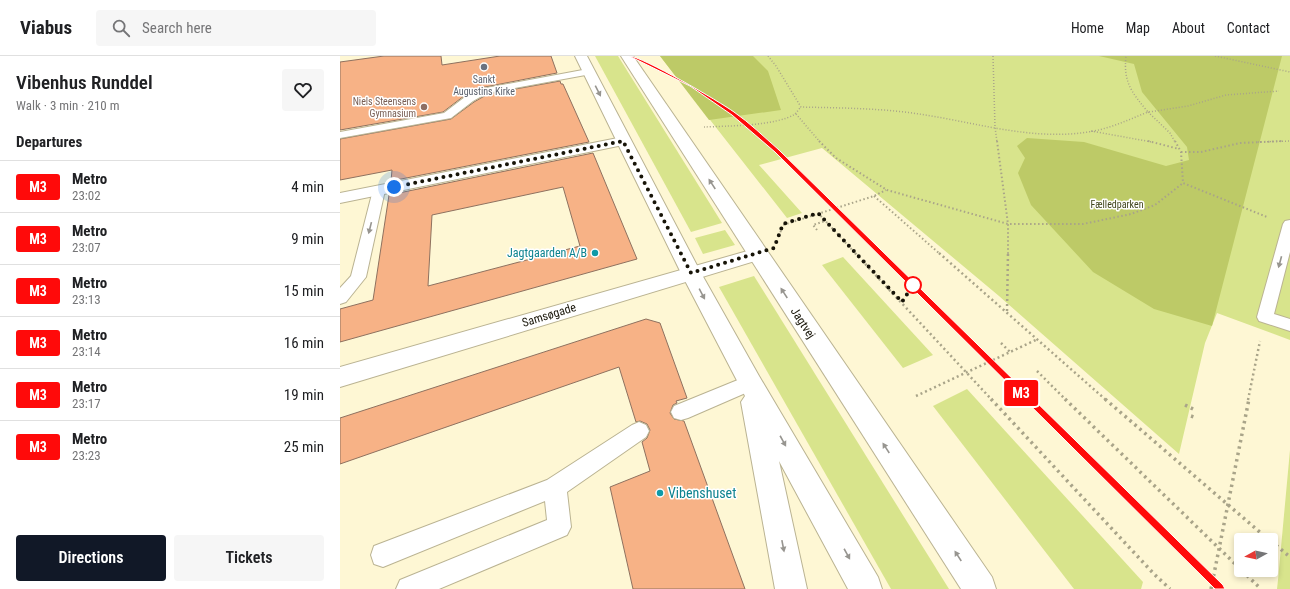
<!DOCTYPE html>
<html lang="en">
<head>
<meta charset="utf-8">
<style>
  body { margin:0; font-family:"Roboto Condensed",sans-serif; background:#f6f6f6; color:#202124; height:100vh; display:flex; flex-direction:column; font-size:15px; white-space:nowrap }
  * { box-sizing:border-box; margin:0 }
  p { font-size:13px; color:#757577 }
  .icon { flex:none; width:22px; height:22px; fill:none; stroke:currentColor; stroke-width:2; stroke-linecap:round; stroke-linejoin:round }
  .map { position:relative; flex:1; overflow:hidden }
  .sheet { display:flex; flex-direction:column; background:#fff; width:340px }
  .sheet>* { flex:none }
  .badge { padding:0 8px; border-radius:3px; font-size:14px; line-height:26px }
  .needle { width:26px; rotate:262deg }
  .fabs { position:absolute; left:894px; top:477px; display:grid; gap:8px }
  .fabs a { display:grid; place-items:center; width:44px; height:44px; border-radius:4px; background:#fff; box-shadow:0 2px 6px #0003; font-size:20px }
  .you { position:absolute; width:20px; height:20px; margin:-10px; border:3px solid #fff; border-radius:50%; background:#1a73e8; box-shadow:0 0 0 6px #1a73e833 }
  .map>.badge { position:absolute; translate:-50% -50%; box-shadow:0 0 0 2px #fff }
  h2 { padding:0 16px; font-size:15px; line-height:36px }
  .round { display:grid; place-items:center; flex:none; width:42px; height:42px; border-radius:4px; background:#f6f6f6 }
  .headline { display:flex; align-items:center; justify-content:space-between; height:68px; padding:0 16px }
  h1 { font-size:19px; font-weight:600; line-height:30px }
  .button { display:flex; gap:8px; margin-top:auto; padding:8px 16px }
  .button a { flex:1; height:46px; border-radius:4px; background:#111827; color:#fff; font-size:16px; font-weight:600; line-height:46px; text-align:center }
  .button a+a { background:#f6f6f6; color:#202124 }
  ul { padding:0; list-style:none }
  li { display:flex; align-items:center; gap:12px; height:52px; padding:0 16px; border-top:1px solid #e0e0e0 }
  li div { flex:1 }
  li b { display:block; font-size:15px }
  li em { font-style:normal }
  li .badge { min-width:44px; font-weight:700; text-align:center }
  header { display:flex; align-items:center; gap:24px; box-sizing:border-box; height:56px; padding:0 20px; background:#fff; border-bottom:1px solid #e0e0e0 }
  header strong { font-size:19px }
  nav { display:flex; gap:22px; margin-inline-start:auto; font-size:14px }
  .search { width:280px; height:36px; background:#f6f6f6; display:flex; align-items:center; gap:10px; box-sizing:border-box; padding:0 14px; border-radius:4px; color:#757577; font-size:15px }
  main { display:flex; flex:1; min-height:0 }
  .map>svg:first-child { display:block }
  .green { fill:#d8e48c }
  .forest { fill:#bdca67 }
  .building { fill:#f7b286; stroke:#8e715f; fill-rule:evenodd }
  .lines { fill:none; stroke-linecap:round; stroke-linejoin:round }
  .lane-casing { stroke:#bab392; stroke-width:2 }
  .street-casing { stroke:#bab392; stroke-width:2 }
  .secondary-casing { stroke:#bab392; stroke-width:2 }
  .path-far3 { stroke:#a9a489; stroke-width:1.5; stroke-dasharray:1 2; stroke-linecap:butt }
  .path-far2 { stroke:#a9a489; stroke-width:2; stroke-dasharray:1.5 2.5; stroke-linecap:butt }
  .path-far1 { stroke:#a9a489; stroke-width:2.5; stroke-dasharray:2 3; stroke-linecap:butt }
  .path { stroke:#a9a489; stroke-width:3.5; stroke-dasharray:2.5 4; stroke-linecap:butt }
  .lane { fill:#fff; fill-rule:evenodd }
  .street { fill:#fff; fill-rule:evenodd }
  .secondary { fill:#fff; fill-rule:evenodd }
  .oneway { fill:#979590 }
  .line { fill:#ff0a0a; stroke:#fff }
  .walk { stroke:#171408; stroke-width:4; stroke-dasharray:0 7.2 }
  .worship-dot { fill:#6b7280; stroke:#fff; stroke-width:1.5 }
  .education-dot { fill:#8d6e63; stroke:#fff; stroke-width:1.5 }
  .culture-dot { fill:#0f9aa8; stroke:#fff; stroke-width:1.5 }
  .stop-dot { fill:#fff; stroke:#ff0a0a; stroke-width:2 }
  .labels { text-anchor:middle; stroke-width:3; stroke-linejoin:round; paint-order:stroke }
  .far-worship-label { font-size:10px; fill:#5b616d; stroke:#fff }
  .far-education-label { font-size:10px; fill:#785e54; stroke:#fff; text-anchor:end }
  .far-park-label { font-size:10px; fill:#3e4319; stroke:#fff }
  .culture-label { font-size:12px; fill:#0d838f; stroke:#fff; text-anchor:end }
  .street-label { font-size:12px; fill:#171408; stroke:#fff }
  .near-culture-label { font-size:14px; fill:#0d838f; stroke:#fff; text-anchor:start }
</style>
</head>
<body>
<header>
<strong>Viabus</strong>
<div class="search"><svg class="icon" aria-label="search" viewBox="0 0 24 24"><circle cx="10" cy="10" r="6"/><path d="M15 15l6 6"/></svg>Search here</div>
<nav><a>Home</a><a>Map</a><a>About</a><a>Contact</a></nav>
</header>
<main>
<section class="sheet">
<div class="headline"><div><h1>Vibenhus Runddel</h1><p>Walk · 3 min · 210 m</p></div><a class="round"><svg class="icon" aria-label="heart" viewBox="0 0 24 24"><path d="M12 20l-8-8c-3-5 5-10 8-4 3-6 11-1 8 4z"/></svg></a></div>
<h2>Departures</h2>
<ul>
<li><span class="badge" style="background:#ff0a0a;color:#fff">M3</span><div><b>Metro</b><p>23:02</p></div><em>4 min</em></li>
<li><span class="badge" style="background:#ff0a0a;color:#fff">M3</span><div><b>Metro</b><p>23:07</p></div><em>9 min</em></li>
<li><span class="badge" style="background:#ff0a0a;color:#fff">M3</span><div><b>Metro</b><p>23:13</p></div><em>15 min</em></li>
<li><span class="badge" style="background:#ff0a0a;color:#fff">M3</span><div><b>Metro</b><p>23:14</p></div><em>16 min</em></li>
<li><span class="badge" style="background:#ff0a0a;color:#fff">M3</span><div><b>Metro</b><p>23:17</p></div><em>19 min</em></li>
<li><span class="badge" style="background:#ff0a0a;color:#fff">M3</span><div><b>Metro</b><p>23:23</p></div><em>25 min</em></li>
</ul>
<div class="button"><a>Directions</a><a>Tickets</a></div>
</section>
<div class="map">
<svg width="950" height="533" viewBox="0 0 950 533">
  <rect width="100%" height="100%" fill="#fef7d4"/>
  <g class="green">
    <path d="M255,0H278L382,167L351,176Z"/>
    <path d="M320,0H950V284L877,257L865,287L839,398L659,240L482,92L419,109L462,157L447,162Z"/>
    <path d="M385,174L395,189L363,198L355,182Z"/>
    <path d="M503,201L593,299L563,312L482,209Z"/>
    <path d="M414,220L609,533H551L379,231Z"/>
    <path d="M627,333L803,526L801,533H734L593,350Z"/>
    <path d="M950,394V533H937L938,524Z"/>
  </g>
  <g class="forest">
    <path d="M320,0H413L428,15L441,54L369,64Z"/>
    <path d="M759,0H942L872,270L814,253L753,216L691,149L678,117L685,102L677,90L687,82L744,86L826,110L849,104L847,91L802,36L794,8Z"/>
  </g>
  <g class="building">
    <path d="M44,0H101L102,9L160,0H211L217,17L140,32L124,40L103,56L0,74V6Z"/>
    <path d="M220,25L221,28H223L249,86L51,125L52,114L0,124V83L111,63L134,46L148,38Z"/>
    <path d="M253,97L297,203L0,286V253L33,244L49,139ZM223,131L240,190L88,230L92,159Z"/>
    <path d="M306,263L320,267L347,342L336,345L337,347L333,349L330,357L334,363L344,365L405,533H293L270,431L310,415L302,386L307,382L310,374L307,368L300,365L296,366L279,311L0,408V362Z"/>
  </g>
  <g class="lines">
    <g class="lane-casing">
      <g id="lane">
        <path d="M248,13L253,16L251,18L147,37L133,45L111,62L0,82V76L104,57L125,41L141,33Z"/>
        <path d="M39,130L44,131L45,134L26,221L6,246L0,248V232L11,220L33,134L34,131Z"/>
        <path d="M950,164V196L934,258L950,263V275L919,265L917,261L943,168L945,165Z"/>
        <path d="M410,319L417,322L419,327L417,332L348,362L341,364L334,362L331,356L334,350Z"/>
        <path d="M299,366L306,369L309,375L306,381L227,436L231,471L227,479L99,533H56L60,524L207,464L205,445L43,511L34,508L31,499L34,490L207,424L292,369Z"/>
      </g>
    </g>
    <g class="street-casing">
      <g id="street">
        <path d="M283,81L288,82L290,85L288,88L0,147V137Z"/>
        <path d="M418,192L425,194L428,198L425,202L0,331V311Z"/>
      </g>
    </g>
    <g class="secondary-casing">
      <g id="secondary">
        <path d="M235,0H247L361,217L419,320L538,521L542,533H508L439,405L467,533H435L401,346L405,340L341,217Z"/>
        <path d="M281,0H293L652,521L656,533H621Z"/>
      </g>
    </g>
    <g class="path-far3">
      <path d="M428,0L436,10L461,51C500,52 540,52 579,58C634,66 692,85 748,76C769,73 788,64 808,56C792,37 783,26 786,0"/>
      <path d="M653,0L655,71L657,86"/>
      <path d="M875,0L950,16"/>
      <path d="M808,56L830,77L835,86"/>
      <path d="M809,56L848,50L886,39L939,35"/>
      <path d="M456,58L480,86"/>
      <path d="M364,71C386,70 437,70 455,58C457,56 459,53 461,51"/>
      <path d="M751,75L812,86"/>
      <path d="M918,86L950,85"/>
    </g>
    <g class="path-far2">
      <path d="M479,85L496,102L547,134L668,168H743L791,158L815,149L843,127"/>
      <path d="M657,85L668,168V198"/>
      <path d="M808,85L839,93"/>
      <path d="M835,85L841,96L843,127L927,161"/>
      <path d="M841,96H861L900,87L943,85"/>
      <path d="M534,140L600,198"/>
      <path d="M478,157L516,198"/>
      <path d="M477,174L473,169L485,165"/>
      <path d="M439,180L443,169L534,140L546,134"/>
    </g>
    <g class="path-far1">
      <path d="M515,197L652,344"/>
      <path d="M599,197L766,344"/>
      <path d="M667,255L668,197"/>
      <path d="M661,287L670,296"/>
      <path d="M697,315L726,344"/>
      <path d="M576,340L698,283"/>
      <path d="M908,344L920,285"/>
    </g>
    <g class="path">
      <path d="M651,343L814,518L830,533"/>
      <path d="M725,343L921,533"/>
      <path d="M765,343L929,484"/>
      <path d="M845,349L855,354"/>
      <path d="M851,360L854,361"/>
      <path d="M931,485L950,501"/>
      <path d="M871,533L909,343"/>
    </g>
    <use href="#lane" class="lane"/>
    <use href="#street" class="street"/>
    <use href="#secondary" class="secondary"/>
  </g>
  <defs><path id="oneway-solid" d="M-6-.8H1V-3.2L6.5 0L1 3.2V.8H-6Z"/></defs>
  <g class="oneway">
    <use href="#oneway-solid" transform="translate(258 35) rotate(63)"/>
    <use href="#oneway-solid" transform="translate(372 128) rotate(-123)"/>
    <use href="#oneway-solid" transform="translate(30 172) rotate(104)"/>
    <use href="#oneway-solid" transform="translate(940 206) rotate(105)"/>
    <use href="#oneway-solid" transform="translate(444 237) rotate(-123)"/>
    <use href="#oneway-solid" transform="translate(362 238) rotate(62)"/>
    <use href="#oneway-solid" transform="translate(443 385) rotate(61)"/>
    <use href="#oneway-solid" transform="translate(546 392) rotate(-123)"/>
    <use href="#oneway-solid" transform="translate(443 490) rotate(79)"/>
    <use href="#oneway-solid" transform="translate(507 498) rotate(61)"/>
    <use href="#oneway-solid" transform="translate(618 500) rotate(-123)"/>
  </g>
  <path class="line" d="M289,0C302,0 380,46 394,56C410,67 424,81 439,94L883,529L885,533H875L435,96L392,59L350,30Z"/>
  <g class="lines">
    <path class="walk" d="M54,131L283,85L351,217L434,192L443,168L478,157L562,246L573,229"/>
  </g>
  <circle class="worship-dot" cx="144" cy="11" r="4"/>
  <circle class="education-dot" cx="84" cy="51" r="4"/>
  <g class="culture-dot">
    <circle cx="255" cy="197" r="4"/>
    <circle cx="320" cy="437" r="4"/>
  </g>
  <circle class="stop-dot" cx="573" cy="229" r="8"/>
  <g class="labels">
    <g class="far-worship-label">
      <text x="144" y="27">Sankt<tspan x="144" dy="12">Augustins Kirke</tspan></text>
    </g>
    <g class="far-education-label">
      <text x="76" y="49">Niels Steensens<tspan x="76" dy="12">Gymnasium</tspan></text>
    </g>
    <g class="far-park-label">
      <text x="777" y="152">Fælledparken</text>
    </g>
    <g class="culture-label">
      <text x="247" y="201">Jagtgaarden A/B</text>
    </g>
    <g class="street-label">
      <text transform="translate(209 259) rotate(-17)" y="4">Samsøgade</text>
      <text transform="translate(463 267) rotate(57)" y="4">Jagtvej</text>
    </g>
    <g class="near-culture-label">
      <text x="328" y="442">Vibenshuset</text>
    </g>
  </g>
</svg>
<div class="fabs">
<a><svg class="needle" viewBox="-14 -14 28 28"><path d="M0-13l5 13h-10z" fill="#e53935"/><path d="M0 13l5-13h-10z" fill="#757577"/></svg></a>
</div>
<div class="you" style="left:54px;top:131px"></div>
<b class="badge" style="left:681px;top:337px;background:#ff0a0a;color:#fff">M3</b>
</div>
</main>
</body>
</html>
